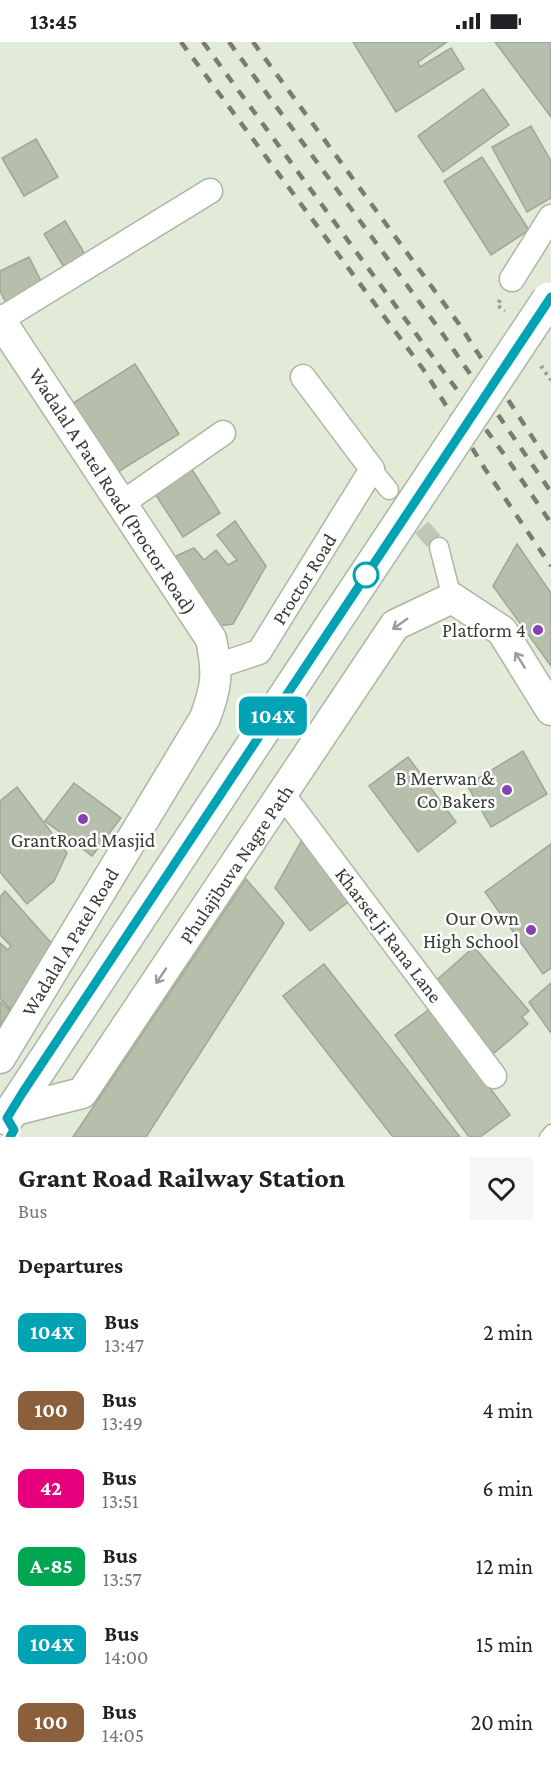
<!DOCTYPE html>
<html lang="en">
<head>
<meta charset="utf-8">
<style>
  body { margin:0; font-family:"Crimson Pro",serif; background:#f6f6f6; color:#202124; height:100vh; display:flex; flex-direction:column; font-size:22px; white-space:nowrap }
  * { box-sizing:border-box; margin:0 }
  p { font-size:20px; color:#757577 }
  .icon { flex:none; width:33px; height:33px; fill:none; stroke:currentColor; stroke-width:2; stroke-linecap:round; stroke-linejoin:round }
  .map { position:relative; height:1095px; overflow:hidden }
  .panel { display:flex; flex-direction:column; background:#fff; flex:1 }
  .panel>* { flex:none }
  .badge { padding:0 12px; border-radius:9px; font-size:21px; line-height:39px }
  .map>.badge { position:absolute; translate:-50% -50%; box-shadow:0 0 0 3px #fff }
  h2 { padding:0 18px; font-size:22px; line-height:54px }
  .round { display:grid; place-items:center; flex:none; width:63px; height:63px; border-radius:0px; background:#f6f6f6 }
  .headline { display:flex; align-items:center; justify-content:space-between; height:102px; padding:0 18px }
  h1 { font-size:28px; font-weight:700; line-height:45px }
  ul { padding:0; list-style:none }
  li { display:flex; align-items:center; gap:18px; height:78px; padding:0 18px }
  li div { flex:1 }
  li b { display:block; font-size:22px }
  li em { font-style:normal }
  li .badge { min-width:66px; font-weight:700; text-align:center }
  .status { display:flex; justify-content:space-between; align-items:center; height:42px; padding:0 30px; background:#fff; direction:ltr }
  .status svg { height:16px; fill:currentColor }
  .map>svg:first-child { display:block }
  .building { fill:#b5bfac; stroke:#9da794; stroke-width:1.5 }
  .lines { fill:none; stroke-linecap:round; stroke-linejoin:round }
  .pedestrian-tunnel { stroke:#bfc8b7; stroke-width:18; stroke-dasharray:18 9; stroke-linecap:butt }
  .service-casing { stroke:#adb6a4; stroke-width:15 }
  .pedestrian-casing { stroke:#adb6a4; stroke-width:21 }
  .minor-casing { stroke:#adb6a4; stroke-width:27 }
  .tertiary-casing { stroke:#adb6a4; stroke-width:33 }
  .secondary-casing { stroke:#adb6a4; stroke-width:36 }
  .path { stroke:#989f91; stroke-width:4; stroke-dasharray:3 4.5; stroke-linecap:butt }
  .service { stroke:#fff; stroke-width:12 }
  .pedestrian { stroke:#fff; stroke-width:18 }
  .minor { stroke:#fff; stroke-width:24 }
  .tertiary { stroke:#fff; stroke-width:30 }
  .secondary { stroke:#fff; stroke-width:33 }
  .rail { stroke:#777e71; stroke-width:4.5; stroke-dasharray:10 10; stroke-linecap:butt }
  .secondary-bridge-casing { stroke:#adb6a4; stroke-width:36; stroke-linecap:butt }
  .secondary-bridge { stroke:#fff; stroke-width:33 }
  .oneway { stroke:#9b9d99 }
  .line-casing { stroke:#fff; stroke-width:14 }
  .line { stroke:#00a3b4; stroke-width:9 }
  .stop-dot { fill:#fff; stroke:#00a3b4; stroke-width:3 }
  .poi-dot { fill:#8741b4; stroke:#fff; stroke-width:2 }
  .labels { text-anchor:middle; stroke-width:5; stroke-linejoin:round; paint-order:stroke }
  .street-label { font-size:20px; fill:#373b33; stroke:#fff }
  .poi-label { font-size:20px; fill:#373b33; stroke:#fff; text-anchor:end }
</style>
</head>
<body>
<div class="status"><b>13:45</b><svg viewBox="0 0 49 12"><path d="M0 12V9h3v3zM5 12V6h3v6zM10 12V3h3v9zM15 12V0h3v12zM26 1h20v11H26zM47 4h2v5h-2z"/></svg></div>
<div class="map">
<svg width="551" height="1095" viewBox="0 0 551 1095">
  <rect width="100%" height="100%" fill="#e1ebd8"/>
  <g class="building">
    <path d="M353,0H447L418,20L420,25L451,6L464,27L396,70Z"/>
    <path d="M495,0H551V75Z"/>
    <path d="M483,47L509,83L443,130L418,94Z"/>
    <path d="M531,84L551,119V156L527,170L492,105Z"/>
    <path d="M36,97L58,135L24,154L2,116Z"/>
    <path d="M482,115L529,188L491,213L444,139Z"/>
    <path d="M65,179L86,214L65,227L44,192Z"/>
    <path d="M29,215L44,245L7,263L0,249V229Z"/>
    <path d="M135,322L179,392L113,433L70,363Z"/>
    <path d="M189,423L220,471L183,495L152,447Z"/>
    <path d="M235,479L266,524L233,582L213,585L169,517L194,506L204,518L216,508L228,523L237,518L217,493Z"/>
    <path d="M517,502L551,551V624L493,544Z"/>
    <path d="M523,709L547,752L491,785L467,743Z"/>
    <path d="M408,715L456,780L418,810L369,744Z"/>
    <path d="M74,741L121,776L92,814L45,779Z"/>
    <path d="M17,745L67,811L54,839L27,862L0,830V759Z"/>
    <path d="M307,789L356,854L310,889L275,846Z"/>
    <path d="M551,802V926L543,932L485,850Z"/>
    <path d="M246,837L284,881L146,1095H73Z"/>
    <path d="M5,849L54,904L11,967L0,957V901L8,908L11,904L0,893V855Z"/>
    <path d="M474,905L529,969L522,975L528,982L493,1012L432,942Z"/>
    <path d="M324,922L460,1095H393L283,954Z"/>
    <path d="M551,941V991L529,960Z"/>
    <path d="M0,960L10,968L0,985Z"/>
    <path d="M431,966L510,1073L480,1095H469L395,993Z"/>
  </g>
  <g class="lines">
    <path class="pedestrian-tunnel" d="M404,465L439,505"/>
    <g class="service-casing">
      <path id="service" d="M546,1095L551,1089"/>
    </g>
    <g class="pedestrian-casing">
      <g id="pedestrian">
        <path d="M372,427L389,448"/>
        <path d="M439,505L452,556"/>
      </g>
    </g>
    <g class="minor-casing">
      <g id="minor">
        <path d="M512,237L551,175"/>
        <path d="M0,278L210,149"/>
        <path d="M121,462L223,391"/>
        <path d="M217,624L259,610L372,427L303,335"/>
        <path d="M283,753L494,1034"/>
      </g>
    </g>
    <g class="tertiary-casing">
      <g id="tertiary">
        <path d="M0,278L211,597C218,631 217,644 205,676L0,1016"/>
        <path d="M11,1069L82,1051L395,583L452,556L502,589L551,668"/>
      </g>
    </g>
    <g class="secondary-casing">
      <path id="secondary" d="M7,1076L329,588"/>
    </g>
    <g class="path">
      <path d="M500,258L497,263L505,269"/>
      <path d="M541,324L551,338"/>
    </g>
    <use href="#service" class="service"/>
    <use href="#pedestrian" class="pedestrian"/>
    <use href="#minor" class="minor"/>
    <use href="#tertiary" class="tertiary"/>
    <use href="#secondary" class="secondary"/>
    <g class="rail">
      <path d="M181,0L426,331L485,427L551,524"/>
      <path d="M203,0L506,415L551,481"/>
      <path d="M229,0L442,291L551,450"/>
      <path d="M253,0L459,282L551,424"/>
    </g>
    <g class="secondary-bridge-casing">
      <path id="secondary-bridge" d="M329,588L549,257"/>
    </g>
    <use href="#secondary-bridge" class="secondary-bridge"/>
  </g>
  <defs><path id="oneway-shaft" d="M-6 0H5M1.5-3L5.5 0L1.5 3" fill="none" stroke-width="1.6" stroke-linecap="round" stroke-linejoin="round" transform="scale(1.5)"/></defs>
  <g class="oneway">
    <use href="#oneway-shaft" transform="translate(400 582) rotate(145)"/>
    <use href="#oneway-shaft" transform="translate(520 618) rotate(-122)"/>
    <use href="#oneway-shaft" transform="translate(161 934) rotate(124)"/>
  </g>
  <g class="lines">
    <g class="line-casing">
      <path id="line" d="M10,1095L14,1088L7,1076L23,1050L551,255"/>
    </g>
    <use href="#line" class="line"/>
  </g>
  <circle class="stop-dot" cx="366" cy="533" r="12"/>
  <g class="poi-dot">
    <circle cx="538" cy="588" r="6"/>
    <circle cx="507" cy="748" r="6"/>
    <circle cx="83" cy="777" r="6"/>
    <circle cx="531" cy="888" r="6"/>
  </g>
  <g class="labels">
    <g class="street-label">
      <text transform="translate(113 449) rotate(57)" y="7">Wadalal A Patel Road (Proctor Road)</text>
      <text transform="translate(304 537) rotate(-58)" y="7">Proctor Road</text>
      <text transform="translate(236 822) rotate(-56)" y="7">Phulajibuva Nagre Path</text>
      <text transform="translate(389 893) rotate(53)" y="7">Kharset Ji Rana Lane</text>
      <text transform="translate(70 900) rotate(-59)" y="7">Wadalal A Patel Road</text>
    </g>
    <g class="poi-label">
      <text x="526" y="595">Platform 4</text>
      <text x="495" y="743">B Merwan &amp;<tspan x="495" dy="23">Co Bakers</tspan></text>
      <text x="83" y="805" text-anchor="middle">GrantRoad Masjid</text>
      <text x="519" y="883">Our Own<tspan x="519" dy="23">High School</tspan></text>
    </g>
  </g>
</svg>
<b class="badge" style="left:273px;top:674px;background:#00a3b4;color:#fff">104X</b>
</div>
<section class="panel">
<div class="headline"><div><h1>Grant Road Railway Station</h1><p>Bus</p></div><a class="round"><svg class="icon" aria-label="heart" viewBox="0 0 24 24"><path d="M12 20l-8-8c-3-5 5-10 8-4 3-6 11-1 8 4z"/></svg></a></div>
<h2>Departures</h2>
<ul>
<li><span class="badge" style="background:#00a3b4;color:#fff">104X</span><div><b>Bus</b><p>13:47</p></div><em>2 min</em></li>
<li><span class="badge" style="background:#8b5e3c;color:#fff">100</span><div><b>Bus</b><p>13:49</p></div><em>4 min</em></li>
<li><span class="badge" style="background:#e6007e;color:#fff">42</span><div><b>Bus</b><p>13:51</p></div><em>6 min</em></li>
<li><span class="badge" style="background:#00a651;color:#fff">A-85</span><div><b>Bus</b><p>13:57</p></div><em>12 min</em></li>
<li><span class="badge" style="background:#00a3b4;color:#fff">104X</span><div><b>Bus</b><p>14:00</p></div><em>15 min</em></li>
<li><span class="badge" style="background:#8b5e3c;color:#fff">100</span><div><b>Bus</b><p>14:05</p></div><em>20 min</em></li>
</ul>
</section>
</body>
</html>
